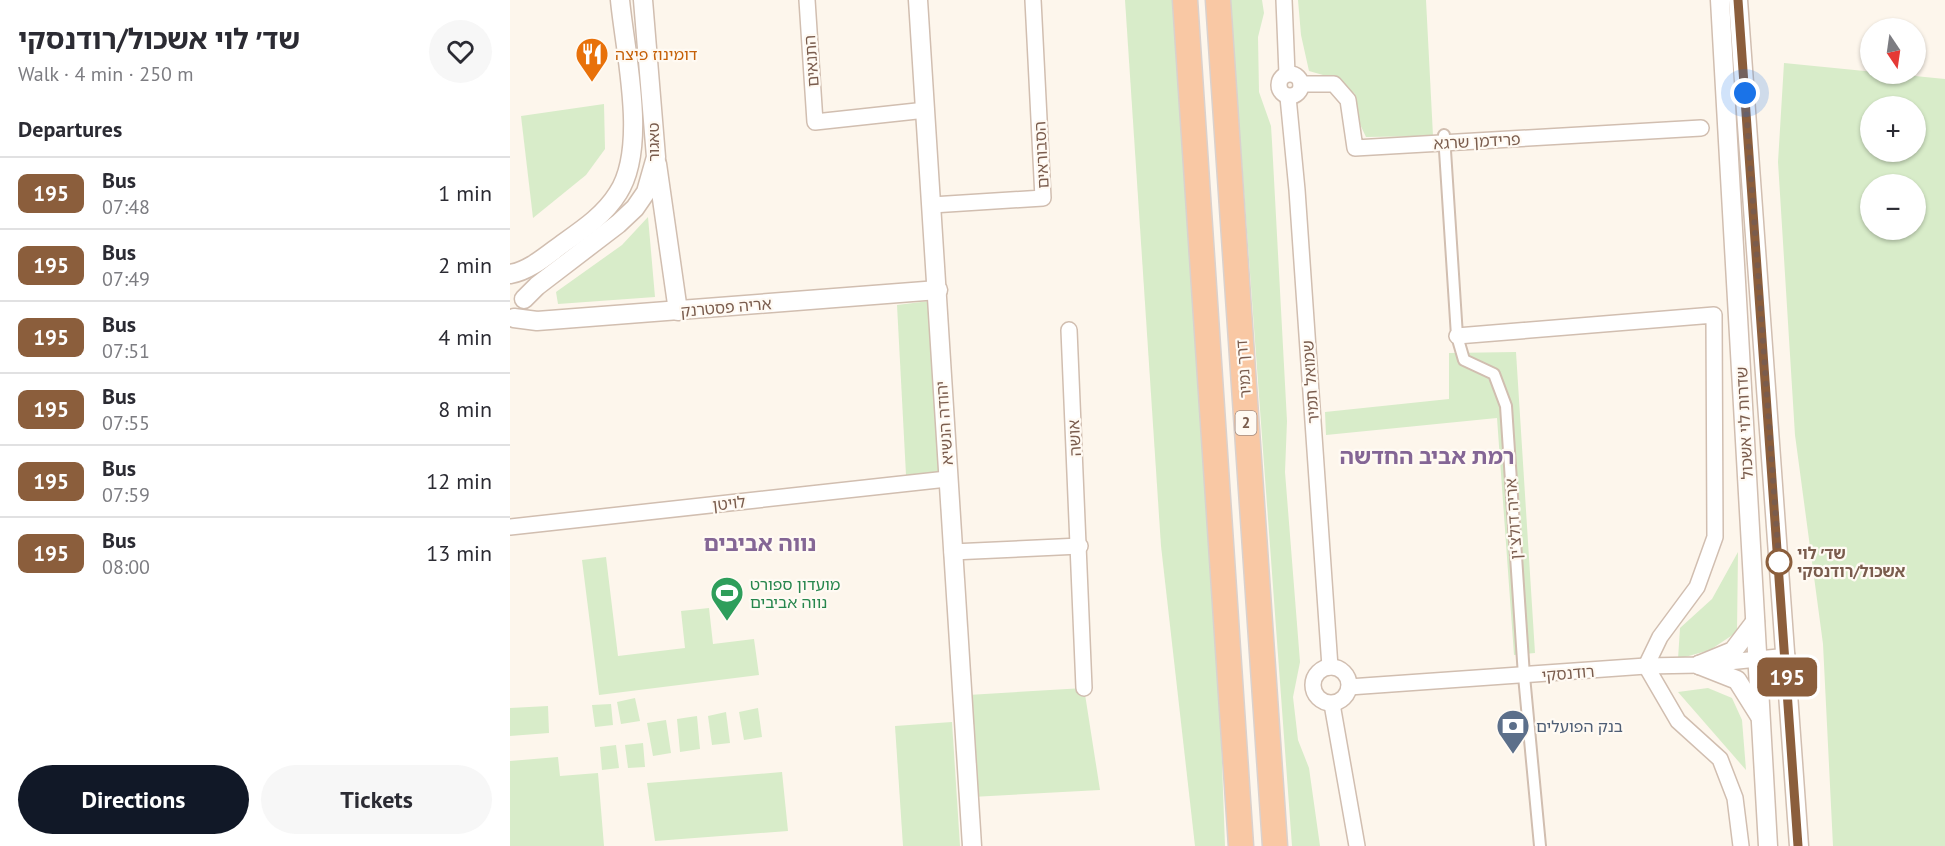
<!DOCTYPE html>
<html lang="en">
<head>
<meta charset="utf-8">
<style>
  body { margin:0; font-family:"PT Sans","Noto Sans Hebrew",sans-serif; background:#f7f7f7; color:#2b2b33; height:100vh; display:flex; flex-direction:column; font-size:22px; white-space:nowrap }
  * { box-sizing:border-box; margin:0 }
  p { font-size:20px; color:#7c7c81 }
  .icon { flex:none; width:33px; height:33px; fill:none; stroke:currentColor; stroke-width:2; stroke-linecap:round; stroke-linejoin:round }
  .map { position:relative; flex:1; overflow:hidden }
  .drawer { display:flex; flex-direction:column; background:#fff; width:510px }
  .drawer>* { flex:none }
  .badge { padding:0 12px; border-radius:9px; font-size:21px; line-height:39px }
  .needle { width:39px; rotate:167deg }
  .buttons { position:absolute; left:1350px; top:18px; display:grid; gap:12px }
  .buttons a { display:grid; place-items:center; width:66px; height:66px; border-radius:50%; background:#fff; box-shadow:0 2px 4px #0004; font-size:30px }
  .you { position:absolute; width:30px; height:30px; margin:-15px; border:4px solid #fff; border-radius:50%; background:#1a73e8; box-shadow:0 0 0 9px #1a73e833 }
  .map>.badge { position:absolute; translate:-50% -50%; box-shadow:0 0 0 3px #fff }
  h2 { padding:0 18px; font-size:22px; line-height:54px }
  .round { display:grid; place-items:center; flex:none; width:63px; height:63px; border-radius:32px; background:#f7f7f7 }
  .summary { display:flex; align-items:center; justify-content:space-between; height:102px; padding:0 18px }
  h1 { font-size:28px; font-weight:700; line-height:45px }
  .button { display:flex; gap:12px; margin-top:auto; padding:12px 18px }
  .button a { flex:1; height:69px; border-radius:36px; background:#111827; color:#fff; font-size:24px; font-weight:700; line-height:69px; text-align:center }
  .button a+a { background:#f7f7f7; color:#2b2b33 }
  ul { padding:0; list-style:none }
  li { display:flex; align-items:center; gap:18px; height:72px; padding:0 18px; border-top:2px solid #e1e1e2 }
  li div { flex:1 }
  li b { display:block; font-size:22px }
  li em { font-style:normal }
  li .badge { min-width:66px; font-weight:700; text-align:center }
  main { display:flex; flex:1; min-height:0 }
  .map>svg:first-child { display:block }
  .green { fill:#d8ecc9; fill-rule:evenodd }
  .lines { fill:none; stroke-linecap:round; stroke-linejoin:round }
  .pedestrian-casing { stroke:#d1beb0; stroke-width:14 }
  .minor-casing { stroke:#d1beb0; stroke-width:18 }
  .tertiary-casing { stroke:#d1beb0; stroke-width:21 }
  .trunk-casing { stroke:#dad1cd; stroke-width:27 }
  .pedestrian { stroke:#fff; stroke-width:10 }
  .minor { stroke:#fff; stroke-width:15 }
  .tertiary { stroke:#fff; stroke-width:18 }
  .trunk { stroke:#f9c8a4; stroke-width:24 }
  .line-casing { stroke:#fff; stroke-width:14 }
  .line { stroke:#8b5e3c; stroke-width:9 }
  .walk { stroke:#7a5c4d; stroke-width:6; stroke-dasharray:0 10.8 }
  .stop-dot { fill:#fff; stroke:#8b5e3c; stroke-width:3 }
  .labels { text-anchor:middle; stroke-width:4.5; stroke-linejoin:round; paint-order:stroke }
  .shield { fill:#fffaf3; stroke:#a28b7f; stroke-width:1.5 }
  .shield-label { font-size:15px; font-weight:bold; fill:#7a5c4d }
  .food-label { font-size:16px; fill:#c56008; stroke:#fffaf3; text-anchor:start }
  .street-label { font-size:16px; fill:#7a5c4d; stroke:#fffaf3 }
  .stop-label { font-size:16px; font-weight:bold; fill:#7a5c4d; stroke:#fffaf3; text-anchor:start }
  .leisure-label { font-size:16px; fill:#27864d; stroke:#fffaf3; text-anchor:start }
  .service-label { font-size:16px; fill:#4e5e75; stroke:#fffaf3; text-anchor:start }
  .district-label { font-size:22px; font-weight:bold; fill:#846695; stroke:#fffaf3 }
</style>
</head>
<body>
<main>
<section class="drawer">
<div class="summary"><div><h1>שד׳ לוי אשכול/רודנסקי</h1><p>Walk · 4 min · 250 m</p></div><a class="round"><svg class="icon" aria-label="heart" viewBox="0 0 24 24"><path d="M12 20l-8-8c-3-5 5-10 8-4 3-6 11-1 8 4z"/></svg></a></div>
<h2>Departures</h2>
<ul>
<li><span class="badge" style="background:#8b5e3c;color:#fff">195</span><div><b>Bus</b><p>07:48</p></div><em>1 min</em></li>
<li><span class="badge" style="background:#8b5e3c;color:#fff">195</span><div><b>Bus</b><p>07:49</p></div><em>2 min</em></li>
<li><span class="badge" style="background:#8b5e3c;color:#fff">195</span><div><b>Bus</b><p>07:51</p></div><em>4 min</em></li>
<li><span class="badge" style="background:#8b5e3c;color:#fff">195</span><div><b>Bus</b><p>07:55</p></div><em>8 min</em></li>
<li><span class="badge" style="background:#8b5e3c;color:#fff">195</span><div><b>Bus</b><p>07:59</p></div><em>12 min</em></li>
<li><span class="badge" style="background:#8b5e3c;color:#fff">195</span><div><b>Bus</b><p>08:00</p></div><em>13 min</em></li>
</ul>
<div class="button"><a>Directions</a><a>Tickets</a></div>
</section>
<div class="map">
<svg width="1435" height="846" viewBox="0 0 1435 846">
  <rect width="100%" height="100%" fill="#fdf6ec"/>
  <g class="green">
    <path d="M615,0H665L704,539L715,846H685L651,546Z"/>
    <path d="M720,0H752L754,13L748,37L749,92L761,126L762,142L777,421L775,472L790,662L783,697L788,740L799,768L810,846H782Z"/>
    <path d="M788,0H916L923,136L856,137L847,118L845,94L827,79L799,71L791,35Z"/>
    <path d="M1274,63L1435,79V846H1323L1313,644L1285,435L1268,162ZM1360,106H1406V152H1360ZM1360,184H1406V230H1360Z"/>
    <path d="M94,104L95,149L76,175L23,218L11,116Z"/>
    <path d="M138,217L145,297L48,304L46,292L112,245Z"/>
    <path d="M419,301L431,472L396,475L387,305Z"/>
    <path d="M1006,352L1025,653L1004,655L987,418L816,435L815,412L939,399V353Z"/>
    <path d="M1228,552L1227,632L1200,650L1168,659L1170,628L1202,599Z"/>
    <path d="M96,557L108,656L175,648L171,611L199,608L203,644L244,639L249,675L89,695L72,560Z"/>
    <path d="M574,688L590,790L462,797L458,695Z"/>
    <path d="M1198,688L1222,698L1232,720L1236,770L1168,692Z"/>
    <path d="M125,698L130,721L111,724L107,702Z"/>
    <path d="M101,704L103,725L85,727L82,705Z"/>
    <path d="M38,706L39,733L0,736V708Z"/>
    <path d="M248,708L252,737L234,740L229,712Z"/>
    <path d="M216,712L220,743L202,745L198,716Z"/>
    <path d="M187,716L190,749L170,752L167,719Z"/>
    <path d="M156,720L161,753L143,756L137,723Z"/>
    <path d="M442,722L450,846H393L385,726Z"/>
    <path d="M133,743L135,767L118,768L115,745Z"/>
    <path d="M106,745L109,768L92,770L90,747Z"/>
    <path d="M48,757L50,776L88,773L94,846H0V761Z"/>
    <path d="M272,772L278,831L145,841L137,783Z"/>
  </g>
  <g class="lines">
    <g class="pedestrian-casing">
      <path id="pedestrian" d="M934,135L947,336L954,360L984,374L996,406L1014,676L1030,846"/>
    </g>
    <g class="minor-casing">
      <g id="minor">
        <path d="M297,0L305,122L416,110"/>
        <path d="M774,0L777,74"/>
        <circle cx="780" cy="85" r="11"/>
        <path d="M791,84H824L838,100L845,148L1191,128"/>
        <path d="M778,97L787,190L820,667"/>
        <path d="M422,205L533,198L523,0"/>
        <path d="M559,330L574,688"/>
        <path d="M947,336L1204,315L1205,537L1187,587L1150,637L1136,666L1168,721L1210,759L1225,798L1231,846"/>
        <path d="M0,527L437,479"/>
        <path d="M442,552L570,546"/>
        <circle cx="821" cy="685" r="18"/>
        <path d="M839,687L1136,666L1189,665L1277,656"/>
        <path d="M822,704L847,846"/>
      </g>
    </g>
    <g class="tertiary-casing">
      <g id="tertiary">
        <path d="M408,0L462,846"/>
        <path d="M1210,0L1258,846"/>
        <path d="M1228,0L1289,846"/>
        <path d="M147,164L168,311"/>
        <path d="M0,274C20,271 38,254 55,242C75,228 95,214 108,193C138,147 115,53 110,0"/>
        <path d="M14,299L27,286L108,224L125,208L136,192L146,157L133,0"/>
        <path d="M4,318L27,321L428,290"/>
        <path d="M1189,665L1227,680L1249,715"/>
        <path d="M1189,665L1223,651L1245,622"/>
      </g>
    </g>
    <g class="trunk-casing">
      <g id="trunk">
        <path d="M675,0L731,846"/>
        <path d="M708,0L765,846"/>
      </g>
    </g>
    <use href="#pedestrian" class="pedestrian"/>
    <use href="#minor" class="minor"/>
    <use href="#tertiary" class="tertiary"/>
    <use href="#trunk" class="trunk"/>
  </g>
  <g class="lines">
    <g class="line-casing">
      <path id="line" d="M1228,0L1288,846"/>
    </g>
    <use href="#line" class="line"/>
    <path class="walk" d="M1235,93L1269,562"/>
  </g>
  <defs>
    <g id="restaurant-pin" transform="scale(1.725)"><path d="M0 17L-7.5 6A9.5 9.5 0 1 1 7.5 6Z" fill="#e8710a" stroke="#fffaf3"/><path d="M-5-6h1v4h1v-4h1v4h1v-4h1v5L-1.5 .5V6h-2V.5L-5-1ZM5-6V6H3V1.5H1.5Q1.5-4 5-6Z" fill="#fff"/></g>
    <g id="stadium-pin" transform="scale(1.725)"><path d="M0 17L-7.5 6A9.5 9.5 0 1 1 7.5 6Z" fill="#2e9e5b" stroke="#fffaf3"/><path d="M0-5a6.5 5 0 1 0 0 10a6.5 5 0 1 0 0-10ZM-3.5-1.8h7v3.6h-7Z" fill="#fff"/></g>
    <g id="bank-pin" transform="scale(1.725)"><path d="M0 17L-7.5 6A9.5 9.5 0 1 1 7.5 6Z" fill="#5c6f8a" stroke="#fffaf3"/><path d="M-6-4H6V4H-6ZM0-2.3a2.3 2.3 0 1 0 0 4.6a2.3 2.3 0 1 0 0-4.6Z" fill="#fff"/></g>
  </defs>
  <g fill-rule="evenodd">
    <use href="#restaurant-pin" x="82" y="54"/>
    <use href="#stadium-pin" x="217" y="593"/>
    <use href="#bank-pin" x="1003" y="726"/>
  </g>
  <circle class="stop-dot" cx="1269" cy="562" r="12"/>
  <g class="labels">
    <rect class="shield" x="725.5" y="411" width="21" height="24" rx="4.5"/>
    <g class="shield-label">
      <text x="736" y="428">2</text>
    </g>
    <g class="food-label">
      <text x="105" y="60">דומינוז פיצה</text>
    </g>
    <g class="street-label">
      <text transform="translate(301 61) rotate(-94)" y="6">התנאים</text>
      <text transform="translate(967 141) rotate(-3)" y="6">פרידמן שרגא</text>
      <text transform="translate(143 142) rotate(-90)" y="6">טאגור</text>
      <text transform="translate(531 155) rotate(-93)" y="6">הסבוראים</text>
      <text transform="translate(216 307) rotate(-5)" y="6">אריה פסטרנק</text>
      <text transform="translate(733 369) rotate(-94)" y="6">דרך נמיר</text>
      <text transform="translate(800 382) rotate(-94)" y="6">שמואל תמיר</text>
      <text transform="translate(434 423) rotate(-94)" y="6">יהודה הנשיא</text>
      <text transform="translate(1234 423) rotate(-93)" y="6">שדרות לוי אשכול</text>
      <text transform="translate(564 438) rotate(-93)" y="6">אושה</text>
      <text transform="translate(219 503) rotate(-6)" y="6">לויטן</text>
      <text transform="translate(1003 519) rotate(-94)" y="6">אריה דולצ'ין</text>
      <text transform="translate(1058 673) rotate(-5)" y="6">רודנסקי</text>
    </g>
    <g class="stop-label">
      <text x="1287" y="559">שד׳ לוי<tspan x="1287" dy="18">אשכול/רודנסקי</tspan></text>
    </g>
    <g class="leisure-label">
      <text x="240" y="590">מועדון ספורט<tspan x="240" dy="18">נווה אביבים</tspan></text>
    </g>
    <g class="service-label">
      <text x="1026" y="732">בנק הפועלים</text>
    </g>
    <g class="district-label">
      <text x="917" y="464">רמת אביב החדשה</text>
      <text x="250" y="551">נווה אביבים</text>
    </g>
  </g>
</svg>
<div class="buttons">
<a><svg class="needle" viewBox="-14 -14 28 28"><path d="M0-13l5 13h-10z" fill="#e53935"/><path d="M0 13l5-13h-10z" fill="#7c7c81"/></svg></a>
<a>+</a>
<a>−</a>
</div>
<div class="you" style="left:1235px;top:93px"></div>
<b class="badge" style="left:1277px;top:677px;background:#8b5e3c;color:#fff">195</b>
</div>
</main>
</body>
</html>
